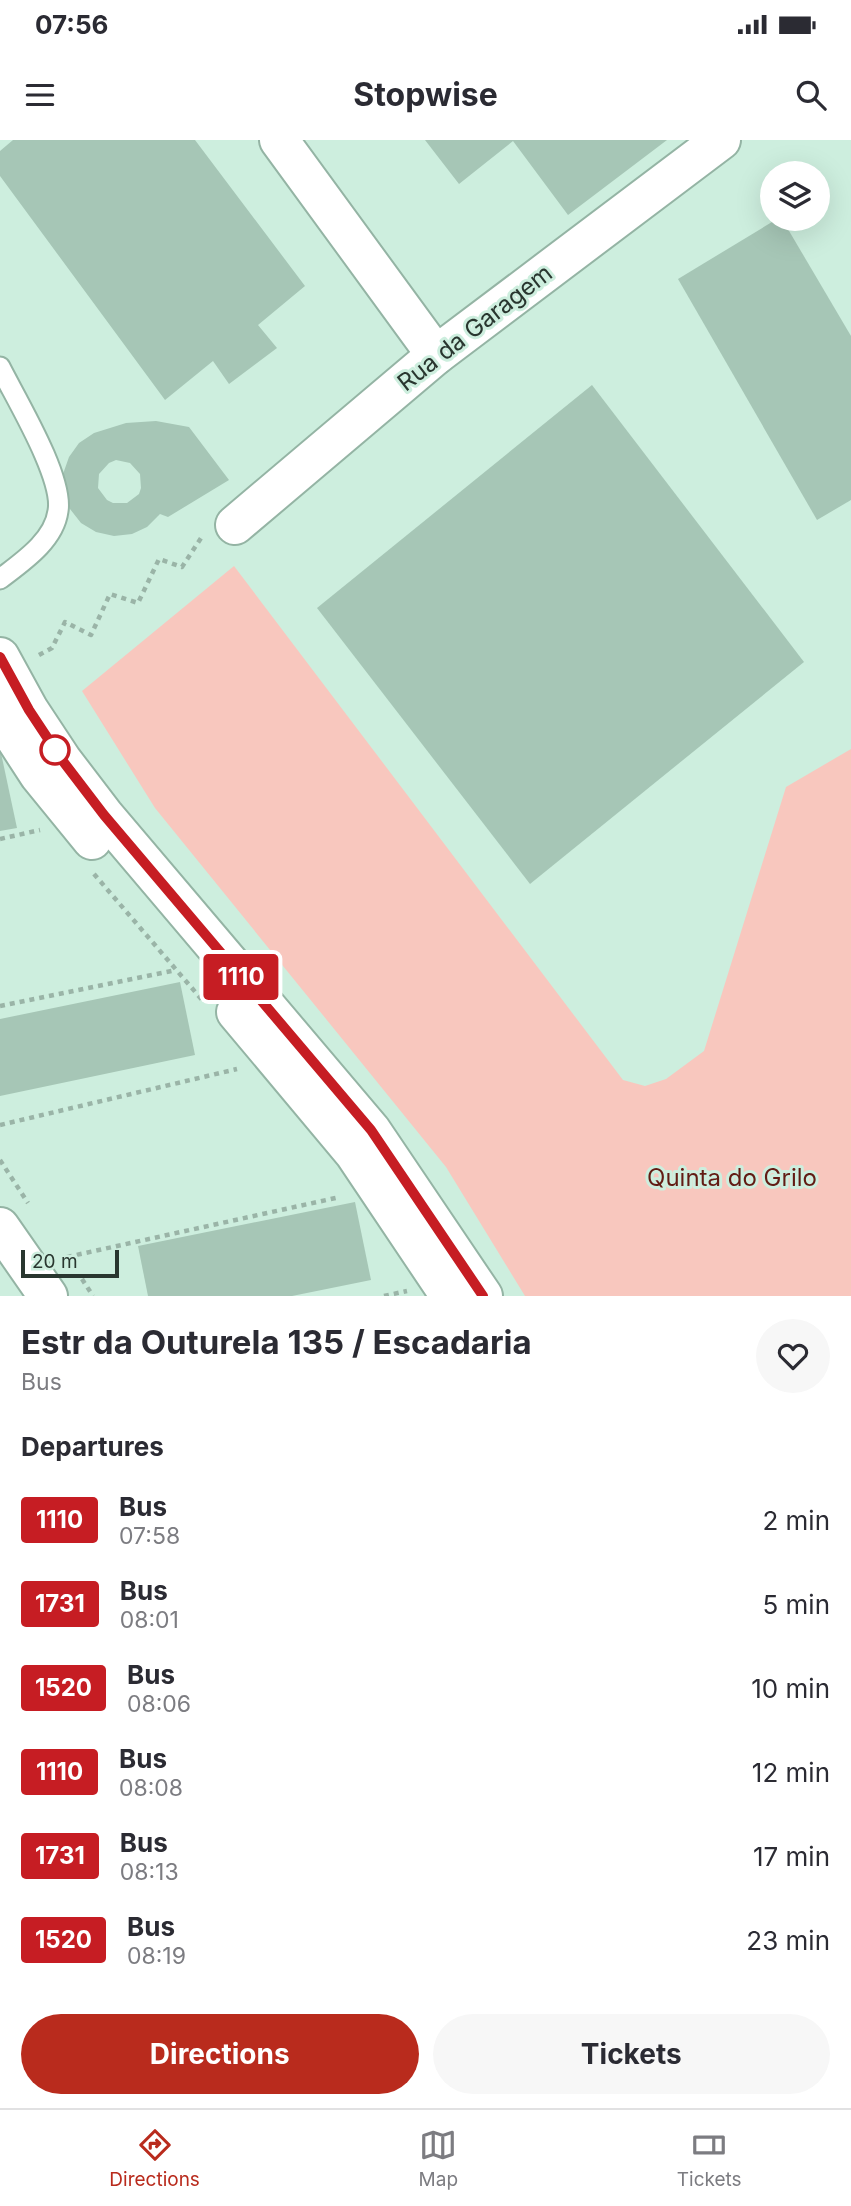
<!DOCTYPE html>
<html lang="en">
<head>
<meta charset="utf-8">
<style>
  body { margin:0; font-family:Inter,sans-serif; background:#f7f7f7; color:#2b2b33; height:100vh; display:flex; flex-direction:column; font-size:26px; white-space:nowrap }
  * { box-sizing:border-box; margin:0 }
  p { font-size:23px; color:#7c7c81 }
  .icon { flex:none; width:38px; height:38px; fill:none; stroke:currentColor; stroke-width:2; stroke-linecap:round; stroke-linejoin:round }
  .map { position:relative; height:1156px; overflow:hidden }
  .drawer { display:flex; flex-direction:column; background:#fff; flex:1 }
  .drawer>* { flex:none }
  .badge { padding:0 14px; border-radius:5px; font-size:24px; line-height:46px }
  .tools { position:absolute; left:760px; top:21px; display:grid; gap:14px }
  .tools a { display:grid; place-items:center; width:70px; height:70px; border-radius:50%; background:#fff; box-shadow:0 7px 28px #0002; font-size:35px }
  .scale { position:absolute; left:21px; bottom:18px; width:98px; box-sizing:border-box; padding-left:7px; border:4px solid #29362f; border-top:0; font-size:19px; line-height:24px; white-space:nowrap; color:#29362f; -webkit-text-stroke:5px #cdeede; paint-order:stroke }
  .map>.badge { position:absolute; translate:-50% -50%; box-shadow:0 0 0 4px #fff }
  h2 { padding:0 21px; font-size:26px; line-height:63px }
  .round { display:grid; place-items:center; flex:none; width:74px; height:74px; border-radius:37px; background:#f7f7f7 }
  .overview { display:flex; align-items:center; justify-content:space-between; height:119px; padding:0 21px }
  h1 { font-size:33px; font-weight:700; line-height:52px }
  .cta { display:flex; gap:14px; margin-top:auto; padding:14px 21px }
  .cta a { flex:1; height:80px; border-radius:42px; background:#b92b1d; color:#fff; font-size:28px; font-weight:700; line-height:80px; text-align:center }
  .cta a+a { background:#f7f7f7; color:#2b2b33 }
  ul { padding:0; list-style:none }
  li { display:flex; align-items:center; gap:21px; height:84px; padding:0 21px }
  li div { flex:1 }
  li b { display:block; font-size:26px }
  li em { font-style:normal }
  li .badge { min-width:77px; font-weight:700; text-align:center }
  .status { display:flex; justify-content:space-between; align-items:center; height:49px; padding:0 35px; background:#fff; direction:ltr }
  .status svg { height:19px; fill:currentColor }
  header { display:flex; justify-content:space-between; align-items:center; height:91px; padding:0 21px; background:#fff; font-size:32px; font-weight:700 }
  .tab-bar { display:flex; justify-content:space-around; align-items:center; height:98px; border-top:2px solid #e1e1e2; background:#fff; font-size:19px; color:#7c7c81 }
  .tab-bar a { display:grid; justify-items:center; gap:4px }
  .tab-bar .on { color:#b92b1d }
  .map>svg:first-child { display:block }
  .green { fill:#f8c7be }
  .building { fill:#a6c6b6; fill-rule:evenodd }
  .lines { fill:none; stroke-linecap:round; stroke-linejoin:round }
  .service-casing { stroke:#94b4a4; stroke-width:23 }
  .minor-casing { stroke:#94b4a4; stroke-width:42 }
  .tertiary-casing { stroke:#94b4a4; stroke-width:42 }
  .path { stroke:#9ab4a7; stroke-width:4.5; stroke-dasharray:5 5; stroke-linecap:butt }
  .service { stroke:#fff; stroke-width:19 }
  .minor { stroke:#fff; stroke-width:38 }
  .tertiary { stroke:#fff; stroke-width:38 }
  .line-casing { stroke:#fff; stroke-width:16 }
  .line { stroke:#c61d23; stroke-width:10 }
  .stop-dot { fill:#fff; stroke:#c61d23; stroke-width:3.5 }
  .labels { text-anchor:middle; stroke-width:6; stroke-linejoin:round; paint-order:stroke }
  .street-label { font-size:24px; fill:#29362f; stroke:#cdeede }
  .park-label { font-size:24px; fill:#621c14; stroke:#cdeede }
</style>
</head>
<body>
<div class="status"><b>07:56</b><svg viewBox="0 0 49 12"><path d="M0 12V9h3v3zM5 12V6h3v6zM10 12V3h3v9zM15 12V0h3v12zM26 1h20v11H26zM47 4h2v5h-2z"/></svg></div>
<header><svg class="icon" aria-label="menu" viewBox="0 0 24 24"><path d="M4 6h16M4 12h16M4 18h16"/></svg>Stopwise<svg class="icon" aria-label="search" viewBox="0 0 24 24"><circle cx="10" cy="10" r="6"/><path d="M15 15l6 6"/></svg></header>
<div class="map">
<svg width="851" height="1156" viewBox="0 0 851 1156">
  <rect width="100%" height="100%" fill="#cdeede"/>
  <path class="green" d="M234,426L623,940L645,946L666,939L704,911L786,647L851,609V1156H525L446,1027L155,668L82,551Z"/>
  <g class="building">
    <path d="M13,0H195L305,146L258,185L277,208L229,244L213,221L165,260L0,36V11Z"/>
    <path d="M425,0H667L568,75L513,1L459,44Z"/>
    <path d="M777,79H782L851,196V360L817,380L678,139Z"/>
    <path d="M592,245L804,522L530,744L317,468Z"/>
    <path d="M156,281L189,287L229,340L168,377L160,374L147,387L132,394L114,396L96,392L81,383L70,369L64,353L63,334L69,317L79,303L94,293L126,283ZM116,320L130,323L140,334L141,348L139,354L127,363H113L107,360L98,348L99,334L109,323Z"/>
    <path d="M1,613L17,688L0,691V614Z"/>
    <path d="M180,842L195,915L0,956V879Z"/>
    <path d="M355,1062L371,1140L292,1156H148L138,1106Z"/>
  </g>
  <g class="lines">
    <g class="service-casing">
      <path id="service" d="M0,227C16,259 64,338 58,371C54,401 22,422 0,439"/>
    </g>
    <g class="minor-casing">
      <g id="minor">
        <path d="M279,0L436,215"/>
        <path d="M235,385L436,215L721,0"/>
        <path d="M0,1087L48,1156"/>
      </g>
    </g>
    <g class="tertiary-casing">
      <g id="tertiary">
        <path d="M0,517L29,570L62,620L104,675L371,990L483,1156"/>
        <path d="M0,575L39,635L92,700"/>
        <path d="M236,872L354,1013L450,1156"/>
      </g>
    </g>
    <g class="path">
      <path d="M39,515L52,508L65,482L91,495L110,454L138,463L159,419L182,427L203,395"/>
      <path d="M0,699L40,690"/>
      <path d="M94,734L203,861"/>
      <path d="M0,866L176,830"/>
      <path d="M0,985L237,929"/>
      <path d="M0,1020L28,1063"/>
      <path d="M67,1117L340,1057"/>
      <path d="M82,1139L93,1156"/>
      <path d="M384,1156L407,1151"/>
    </g>
    <use href="#service" class="service"/>
    <use href="#minor" class="minor"/>
    <use href="#tertiary" class="tertiary"/>
  </g>
  <g class="lines">
    <g class="line-casing">
      <path id="line" d="M0,517L29,570L62,620L104,675L371,990L483,1156"/>
    </g>
    <use href="#line" class="line"/>
  </g>
  <circle class="stop-dot" cx="55" cy="610" r="14"/>
  <g class="labels">
    <g class="street-label">
      <text transform="translate(475 188) rotate(-38)" y="8">Rua da Garagem</text>
    </g>
    <g class="park-label">
      <text x="732" y="1046">Quinta do Grilo</text>
    </g>
  </g>
</svg>
<div class="tools">
<a><svg class="icon" aria-label="layers" viewBox="0 0 24 24"><path d="M12 4l9 5-9 5-9-5zM3 14l9 5 9-5"/></svg></a>
</div>
<div class="scale">20 m</div>
<b class="badge" style="left:241px;top:837px;background:#c61d23;color:#fff">1110</b>
</div>
<section class="drawer">
<div class="overview"><div><h1>Estr da Outurela 135 / Escadaria</h1><p>Bus</p></div><a class="round"><svg class="icon" aria-label="heart" viewBox="0 0 24 24"><path d="M12 20l-8-8c-3-5 5-10 8-4 3-6 11-1 8 4z"/></svg></a></div>
<h2>Departures</h2>
<ul>
<li><span class="badge" style="background:#c61d23;color:#fff">1110</span><div><b>Bus</b><p>07:58</p></div><em>2 min</em></li>
<li><span class="badge" style="background:#c61d23;color:#fff">1731</span><div><b>Bus</b><p>08:01</p></div><em>5 min</em></li>
<li><span class="badge" style="background:#c61d23;color:#fff">1520</span><div><b>Bus</b><p>08:06</p></div><em>10 min</em></li>
<li><span class="badge" style="background:#c61d23;color:#fff">1110</span><div><b>Bus</b><p>08:08</p></div><em>12 min</em></li>
<li><span class="badge" style="background:#c61d23;color:#fff">1731</span><div><b>Bus</b><p>08:13</p></div><em>17 min</em></li>
<li><span class="badge" style="background:#c61d23;color:#fff">1520</span><div><b>Bus</b><p>08:19</p></div><em>23 min</em></li>
</ul>
<div class="cta"><a>Directions</a><a>Tickets</a></div>
</section>
<nav class="tab-bar">
<a class="on"><svg class="icon" aria-label="directions" viewBox="0 0 24 24"><path d="M12 3l9 9-9 9-9-9zM9 14v-3h6M13 9l2 2-2 2"/></svg>Directions</a>
<a><svg class="icon" aria-label="map" viewBox="0 0 24 24"><path d="M3 6l6-2 6 2 6-2v14l-6 2-6-2-6 2zM9 4v14M15 6v14"/></svg>Map</a>
<a><svg class="icon" aria-label="tickets" viewBox="0 0 24 24"><path d="M3 7h18v10H3zM15 7v10"/></svg>Tickets</a>
</nav>
</body>
</html>
